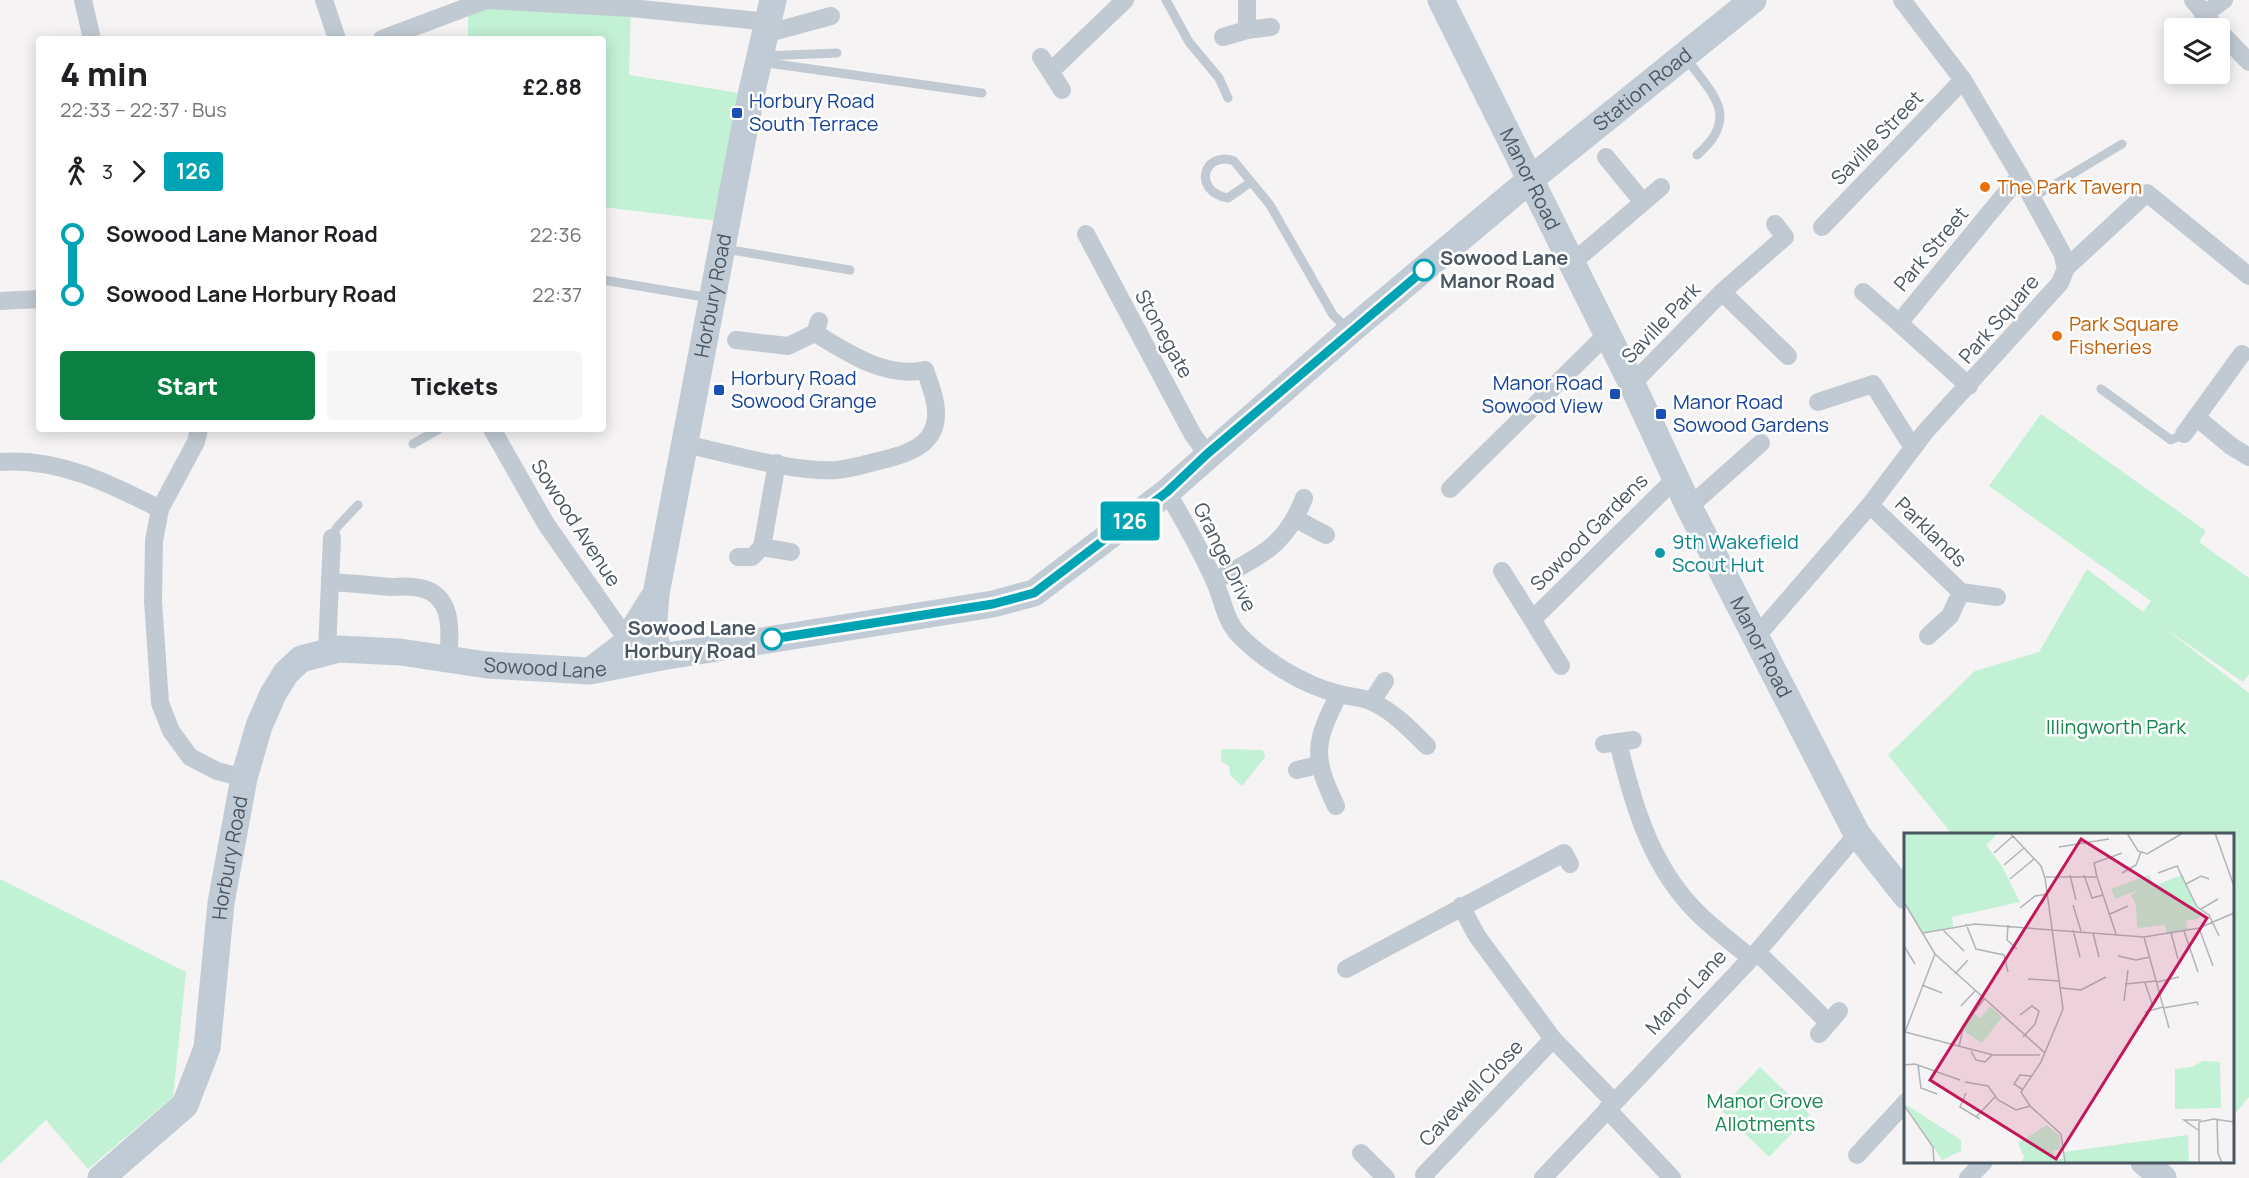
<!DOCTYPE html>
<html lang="en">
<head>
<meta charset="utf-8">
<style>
  body { margin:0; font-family:Manrope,sans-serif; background:#f6f6f6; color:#202124; height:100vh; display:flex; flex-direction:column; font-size:22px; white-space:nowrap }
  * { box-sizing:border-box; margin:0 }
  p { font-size:20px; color:#757577 }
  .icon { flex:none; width:33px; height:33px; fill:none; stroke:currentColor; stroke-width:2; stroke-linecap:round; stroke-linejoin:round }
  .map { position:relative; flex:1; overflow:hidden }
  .panel { position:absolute; left:36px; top:36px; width:570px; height:396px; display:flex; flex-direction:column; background:#fff; border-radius:6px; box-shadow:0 3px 15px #0003 }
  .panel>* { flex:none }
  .badge { padding:0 12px; border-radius:4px; font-size:21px; line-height:39px }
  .controls { position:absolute; left:2164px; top:18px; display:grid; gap:12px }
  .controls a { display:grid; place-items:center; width:66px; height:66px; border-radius:6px; background:#fff; box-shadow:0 3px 15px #0003; font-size:30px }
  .map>.badge { position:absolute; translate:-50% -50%; box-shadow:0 0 0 3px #fff }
  .legs { display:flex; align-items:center; gap:9px; height:66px; padding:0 24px; font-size:20px }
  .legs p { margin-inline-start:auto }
  .overview { display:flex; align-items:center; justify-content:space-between; height:102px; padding:0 24px }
  h1 { font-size:33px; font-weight:800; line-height:45px }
  .cta { display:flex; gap:12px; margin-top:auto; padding:12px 24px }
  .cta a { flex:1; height:69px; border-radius:6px; background:#0b8043; color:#fff; font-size:24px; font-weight:800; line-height:69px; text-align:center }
  .cta a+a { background:#f6f6f6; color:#202124 }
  ul { padding:0 24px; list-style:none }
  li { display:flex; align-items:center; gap:21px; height:60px; font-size:22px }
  li i { display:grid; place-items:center; width:9px; height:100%; margin:0 8px; background:currentColor }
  li i::after { content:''; width:15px; height:15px; margin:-8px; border:4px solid; border-radius:50%; background:#fff }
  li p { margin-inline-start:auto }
  li:first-child i { background:linear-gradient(#0000 50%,currentColor 0) }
  li:last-child i { background:linear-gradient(currentColor 50%,#0000 0) }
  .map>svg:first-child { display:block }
  .green { fill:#c3f1d5 }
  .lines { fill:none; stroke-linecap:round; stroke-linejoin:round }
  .lane { stroke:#c1cad2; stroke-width:9 }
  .street { stroke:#c1cad2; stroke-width:18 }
  .secondary { stroke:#c1cbd6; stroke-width:27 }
  .line-1-casing { stroke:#fff; stroke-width:14 }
  .line-1 { stroke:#00a3b4; stroke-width:9 }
  .transit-dot { fill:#1a4fb4; stroke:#fff; stroke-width:2 }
  .food-dot { fill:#e8710a; stroke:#fff; stroke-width:2 }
  .stop-1-dot { fill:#fff; stroke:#00a3b4; stroke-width:3 }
  .culture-dot { fill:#0f9aa8; stroke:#fff; stroke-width:2 }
  .labels { text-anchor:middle; stroke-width:5; stroke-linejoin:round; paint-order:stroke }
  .street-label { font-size:20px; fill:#4a5661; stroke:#fff }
  .transit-label { font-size:20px; fill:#164399; stroke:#fff; text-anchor:start }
  .food-label { font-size:20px; fill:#c56008; stroke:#fff; text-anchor:start }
  .stop-label { font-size:20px; font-weight:bold; fill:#4a5661; stroke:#fff; text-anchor:start }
  .culture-label { font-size:20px; fill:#0d838f; stroke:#fff; text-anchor:start }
  .park-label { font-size:20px; fill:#17864f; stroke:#fff }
  .inset-road { fill:none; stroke:#b1b4b9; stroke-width:1.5 }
  .view { fill:#c2185b; fill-opacity:0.15; stroke:#c2185b; stroke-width:3 }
  .inset-edge { fill:none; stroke:#4a5661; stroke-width:3 }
</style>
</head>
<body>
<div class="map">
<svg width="2249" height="1178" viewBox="0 0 2249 1178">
  <rect width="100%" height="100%" fill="#f5f3f3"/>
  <g class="green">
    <path d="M468,6L631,8L629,75L751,95L727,222L603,207V39H468Z"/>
    <path d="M2041,414L2206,531L2199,542L2249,578V674L2243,682L2163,627L2249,693V1097L2233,1116L2232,834H1952L1888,755L1975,671L2039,652L2087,569L2143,612L2151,601L1989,486Z"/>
    <path d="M1222,749L1263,750L1265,757L1242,786L1230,775L1229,766L1221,761Z"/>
    <path d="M0,879L186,972L173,1097L88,1169L46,1120L0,1164Z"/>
    <path d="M1760,1067L1810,1115L1769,1157L1720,1109Z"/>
  </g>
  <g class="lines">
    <g class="lane">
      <path d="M1166,0L1189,42L1219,78L1228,98"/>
      <path d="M761,56L837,53"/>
      <path d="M1686,58C1713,95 1741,117 1697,155"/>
      <path d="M761,62L982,93"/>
      <path d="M1251,182L1228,198C1191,191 1204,150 1234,161L1270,205L1333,315L1349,330"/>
      <path d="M2032,198L2122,144"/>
      <path d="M725,249L850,270"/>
      <path d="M603,280L710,298"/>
      <path d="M2101,389L2171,440L2184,434"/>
      <path d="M413,444L439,429"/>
      <path d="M332,538L337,527L358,505"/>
    </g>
    <g class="street">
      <path d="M83,0L92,39"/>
      <path d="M324,0L337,39"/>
      <path d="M2193,0L2216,28"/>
      <path d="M2203,15L2224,0"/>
      <path d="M1247,30V0"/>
      <path d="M2220,32L2249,62"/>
      <path d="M765,34L831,16"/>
      <path d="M1223,37L1247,30L1271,27"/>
      <path d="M382,39L486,0L631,8L769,22"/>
      <path d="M1041,57L1062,90"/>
      <path d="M1051,71L1125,0"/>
      <path d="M1606,157L1642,201"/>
      <path d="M1822,227L1963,80"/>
      <path d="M1086,234L1193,435L1207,454"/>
      <path d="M1572,263L1661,187"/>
      <path d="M2066,268L2147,193L2249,276"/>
      <path d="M1722,292L1788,356"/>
      <path d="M1863,292L1899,323"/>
      <path d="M0,301L39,299"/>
      <path d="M736,340L788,346L815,333L819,321"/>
      <path d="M1632,384L1722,292L1785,237L1775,224"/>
      <path d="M1969,386L1899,323L2020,176"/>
      <path d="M1818,402L1873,384L1913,448"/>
      <path d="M2196,417L2231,446L2249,457"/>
      <path d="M199,429L196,442L160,509L154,541L153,601L160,703L171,731L190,757L217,771L244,778"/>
      <path d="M492,429L546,524L619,628L629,637"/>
      <path d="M2184,434L2242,354"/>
      <path d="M684,444C728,453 793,473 837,470C855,468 873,462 890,458C909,453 930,445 935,424C939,406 931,387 925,370C887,379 847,353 815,333"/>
      <path d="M0,462C57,457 111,484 160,509"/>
      <path d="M777,463L762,547L791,552"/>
      <path d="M1450,489L1607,334"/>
      <path d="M1167,492C1184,521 1201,550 1214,580C1223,599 1224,618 1238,634C1264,661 1303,685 1339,694C1350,697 1360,697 1370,701C1392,710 1411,730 1427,746"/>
      <path d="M1870,505L1961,592L1997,597"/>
      <path d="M1689,507L1761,443"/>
      <path d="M1296,519L1326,535"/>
      <path d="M738,557H752L762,547"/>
      <path d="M1502,571L1561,666"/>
      <path d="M1215,581C1258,556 1285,548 1304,498"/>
      <path d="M330,582L332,538"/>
      <path d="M1533,619L1676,478"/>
      <path d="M1928,636L1950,616L1961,592"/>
      <path d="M1756,637L1870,505L1925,432L2060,283L2066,268L2062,253L2020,176L1963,80L1902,0"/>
      <path d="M327,652L330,582C350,583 370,585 390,587C398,587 406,586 413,587C454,590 451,630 448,660"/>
      <path d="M1372,701L1385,681"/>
      <path d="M1618,742C1632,800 1649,861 1691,906C1708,925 1730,941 1750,957"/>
      <path d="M1604,744L1633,740"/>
      <path d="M1297,770L1318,765"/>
      <path d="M1336,806C1312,756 1314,743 1339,694"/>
      <path d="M1461,906L1477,936L1553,1039L1614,1102"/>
      <path d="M1757,952L1828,1022"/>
      <path d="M1346,969L1564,853L1570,864"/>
      <path d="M1819,1034L1839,1011"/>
      <path d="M1607,1109L1672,1178"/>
      <path d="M1361,1153L1386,1178"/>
      <path d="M1857,1155L1906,1102"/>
      <path d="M1426,1178L1424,1175L1553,1039"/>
      <path d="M1543,1178L1757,952L1857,834"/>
      <path d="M1968,1178L1984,1162"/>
    </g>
    <g class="secondary">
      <path id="s1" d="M1441,0L1632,384L1689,507L1857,834L1906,896"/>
      <path id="s2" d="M661,657L653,634L656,594L751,95L773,0"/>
      <path d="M594,668L623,646L652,600"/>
      <path d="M2144,1162L2163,1178"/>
      <path id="s3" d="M101,1178L185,1105L207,1048L221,903L244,778L259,726L273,694L286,673L301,659L339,649L400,652L487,665L590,671L661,657L993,604L1034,593L1167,492L1350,331L1531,179L1753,0"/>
    </g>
  </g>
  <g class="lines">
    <g class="line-1-casing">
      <path id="line-1" d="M772,639L993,604L1034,593L1167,492L1207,454L1424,270"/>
    </g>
    <use href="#line-1" class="line-1"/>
  </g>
  <g class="transit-dot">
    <rect x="731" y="107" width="12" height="12" rx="3"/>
    <rect x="713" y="384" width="12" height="12" rx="3"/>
    <rect x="1609" y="388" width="12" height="12" rx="3"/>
    <rect x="1655" y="408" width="12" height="12" rx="3"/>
  </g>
  <g class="food-dot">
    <circle cx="1985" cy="187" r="6"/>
    <circle cx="2057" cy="336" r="6"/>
  </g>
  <g class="stop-1-dot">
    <circle cx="1424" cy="270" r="10"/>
    <circle cx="772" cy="639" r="10"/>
  </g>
  <circle class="culture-dot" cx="1660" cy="553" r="6"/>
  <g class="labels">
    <g class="street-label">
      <text dy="7" stroke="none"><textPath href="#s3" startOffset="2112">Station Road</textPath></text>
      <text transform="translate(1877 138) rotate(-46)" y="7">Saville Street</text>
      <text dy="7" stroke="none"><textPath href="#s1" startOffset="200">Manor Road</textPath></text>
      <text transform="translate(1931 249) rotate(-50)" y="7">Park Street</text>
      <text dy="7" stroke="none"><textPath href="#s2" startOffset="368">Horbury Road</textPath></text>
      <text transform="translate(1999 319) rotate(-49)" y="7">Park Square</text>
      <text transform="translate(1661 323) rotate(-46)" y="7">Saville Park</text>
      <text transform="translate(1164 334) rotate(61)" y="7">Stonegate</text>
      <text transform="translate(576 523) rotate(57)" y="7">Sowood Avenue</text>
      <text transform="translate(1589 532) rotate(-45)" y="7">Sowood Gardens</text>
      <text transform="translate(1931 532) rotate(44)" y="7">Parklands</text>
      <text transform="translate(1225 557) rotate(64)" y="7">Grange Drive</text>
      <text dy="7" stroke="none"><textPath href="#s1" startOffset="722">Manor Road</textPath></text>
      <text dy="7" stroke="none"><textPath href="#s3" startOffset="826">Sowood Lane</textPath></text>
      <text dy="7" stroke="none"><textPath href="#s3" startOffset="364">Horbury Road</textPath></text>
      <text transform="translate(1686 992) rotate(-47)" y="7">Manor Lane</text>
      <text transform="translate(1471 1093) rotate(-46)" y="7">Cavewell Close</text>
    </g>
    <g class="transit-label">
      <text x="749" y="108">Horbury Road<tspan x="749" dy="23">South Terrace</tspan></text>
      <text x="731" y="385">Horbury Road<tspan x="731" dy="23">Sowood Grange</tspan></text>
      <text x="1603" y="390" text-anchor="end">Manor Road<tspan x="1603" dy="23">Sowood View</tspan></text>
      <text x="1673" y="409">Manor Road<tspan x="1673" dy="23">Sowood Gardens</tspan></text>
    </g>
    <g class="food-label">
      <text x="1997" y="194">The Park Tavern</text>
      <text x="2069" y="331">Park Square<tspan x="2069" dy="23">Fisheries</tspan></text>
    </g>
    <g class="stop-label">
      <text x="1440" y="265">Sowood Lane<tspan x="1440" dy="23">Manor Road</tspan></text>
      <text x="756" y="635" text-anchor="end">Sowood Lane<tspan x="756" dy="23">Horbury Road</tspan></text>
    </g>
    <g class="culture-label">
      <text x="1672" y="549">9th Wakefield<tspan x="1672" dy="23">Scout Hut</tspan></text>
    </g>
    <g class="park-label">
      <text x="2116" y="734">Illingworth Park</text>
      <text x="1765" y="1108">Manor Grove<tspan x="1765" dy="23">Allotments</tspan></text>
    </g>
  </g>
  <g transform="translate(1904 833)">
    <rect width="330" height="330" fill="#f5f3f3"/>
    <path d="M0,0H94L82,12L98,33L116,69L48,84L49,94L19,100L0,69ZM245,42L250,53L278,42L296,85L282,88L283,96L263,101L261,92L233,95L232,72L227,62L235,57L211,66L207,56ZM86,173L98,184L78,210L58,197L69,180L76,185ZM299,228L316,229L317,275L271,276V236L288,234ZM1,271L57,307V318L38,327ZM143,292L155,302L157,316L149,318L151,326H159V330H117L120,324L114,310ZM284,302L285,330H161L160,319Z" fill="#c3f1d5"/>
    <path class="inset-road" d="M106,0L137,33L141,45L159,176L137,229L117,259L126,273L157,301L161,330M223,0L234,18L243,21L279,0M311,0L330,53M155,14L205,6M90,20L109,3M100,32L120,15M218,40L232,32L237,19M254,40L273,33L293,74L305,82L315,103M166,42L172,67M180,42L188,65L199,62M142,44H193L212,101M193,44L190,30L218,20M106,46L130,26M282,51L297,43L305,46M0,69L31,121L141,220M169,72L177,98M116,75L131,63L144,61M297,76L314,66M206,81L224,73M62,91L72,116L100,122L104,139M104,92L103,107L113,116M295,95L309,133M39,97L60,118M169,97L176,124M280,98L294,139M19,100L71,91L240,104L295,95L330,80M189,100L195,124M267,100L274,126M240,104L265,195M0,113L11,131M214,123L232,127L246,124M51,141L64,127M124,146L155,148M253,149L275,144M241,150L249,173M221,151L252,148M18,152L38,160M157,155L177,157L202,144M220,168L224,137M57,173L71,158M259,175L293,169L294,172M241,179L259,174M116,182L128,173L135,178L131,191L119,204M1,199L89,222H136M1,199L31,121M55,214L59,195L80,166M67,218L72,227L81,229L88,222M0,232L11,231L56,247M14,232L17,255L33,261M61,249L84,253L94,267L112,277L126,273M118,256L110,251L116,242L127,243M62,260L56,274L76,286M0,272L29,314L30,330M72,284L91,264M313,286L314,320L318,330M294,297L280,287H297M295,330V289L310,286L330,289"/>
    <path class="view" d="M177,6L303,85L152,326L26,247Z"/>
    <rect width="330" height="330" class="inset-edge"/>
  </g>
</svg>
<div class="controls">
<a><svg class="icon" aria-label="layers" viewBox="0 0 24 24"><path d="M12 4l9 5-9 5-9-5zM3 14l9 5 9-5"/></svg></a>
</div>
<b class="badge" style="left:1130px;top:521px;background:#00a3b4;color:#fff">126</b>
<section class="panel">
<div class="overview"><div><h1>4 min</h1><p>22:33 – 22:37 · Bus</p></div><b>£2.88</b></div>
<div class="legs"><svg class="icon" aria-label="walk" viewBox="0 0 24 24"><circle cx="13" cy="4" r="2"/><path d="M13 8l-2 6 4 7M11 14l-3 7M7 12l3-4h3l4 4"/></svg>3<svg class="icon" aria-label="forward" viewBox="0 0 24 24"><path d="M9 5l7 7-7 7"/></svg><b class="badge" style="background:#00a3b4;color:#fff">126</b></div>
<ul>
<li><i style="color:#00a3b4"></i><b>Sowood Lane Manor Road</b><p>22:36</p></li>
<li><i style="color:#00a3b4"></i><b>Sowood Lane Horbury Road</b><p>22:37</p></li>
</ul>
<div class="cta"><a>Start</a><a>Tickets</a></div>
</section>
</div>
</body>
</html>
